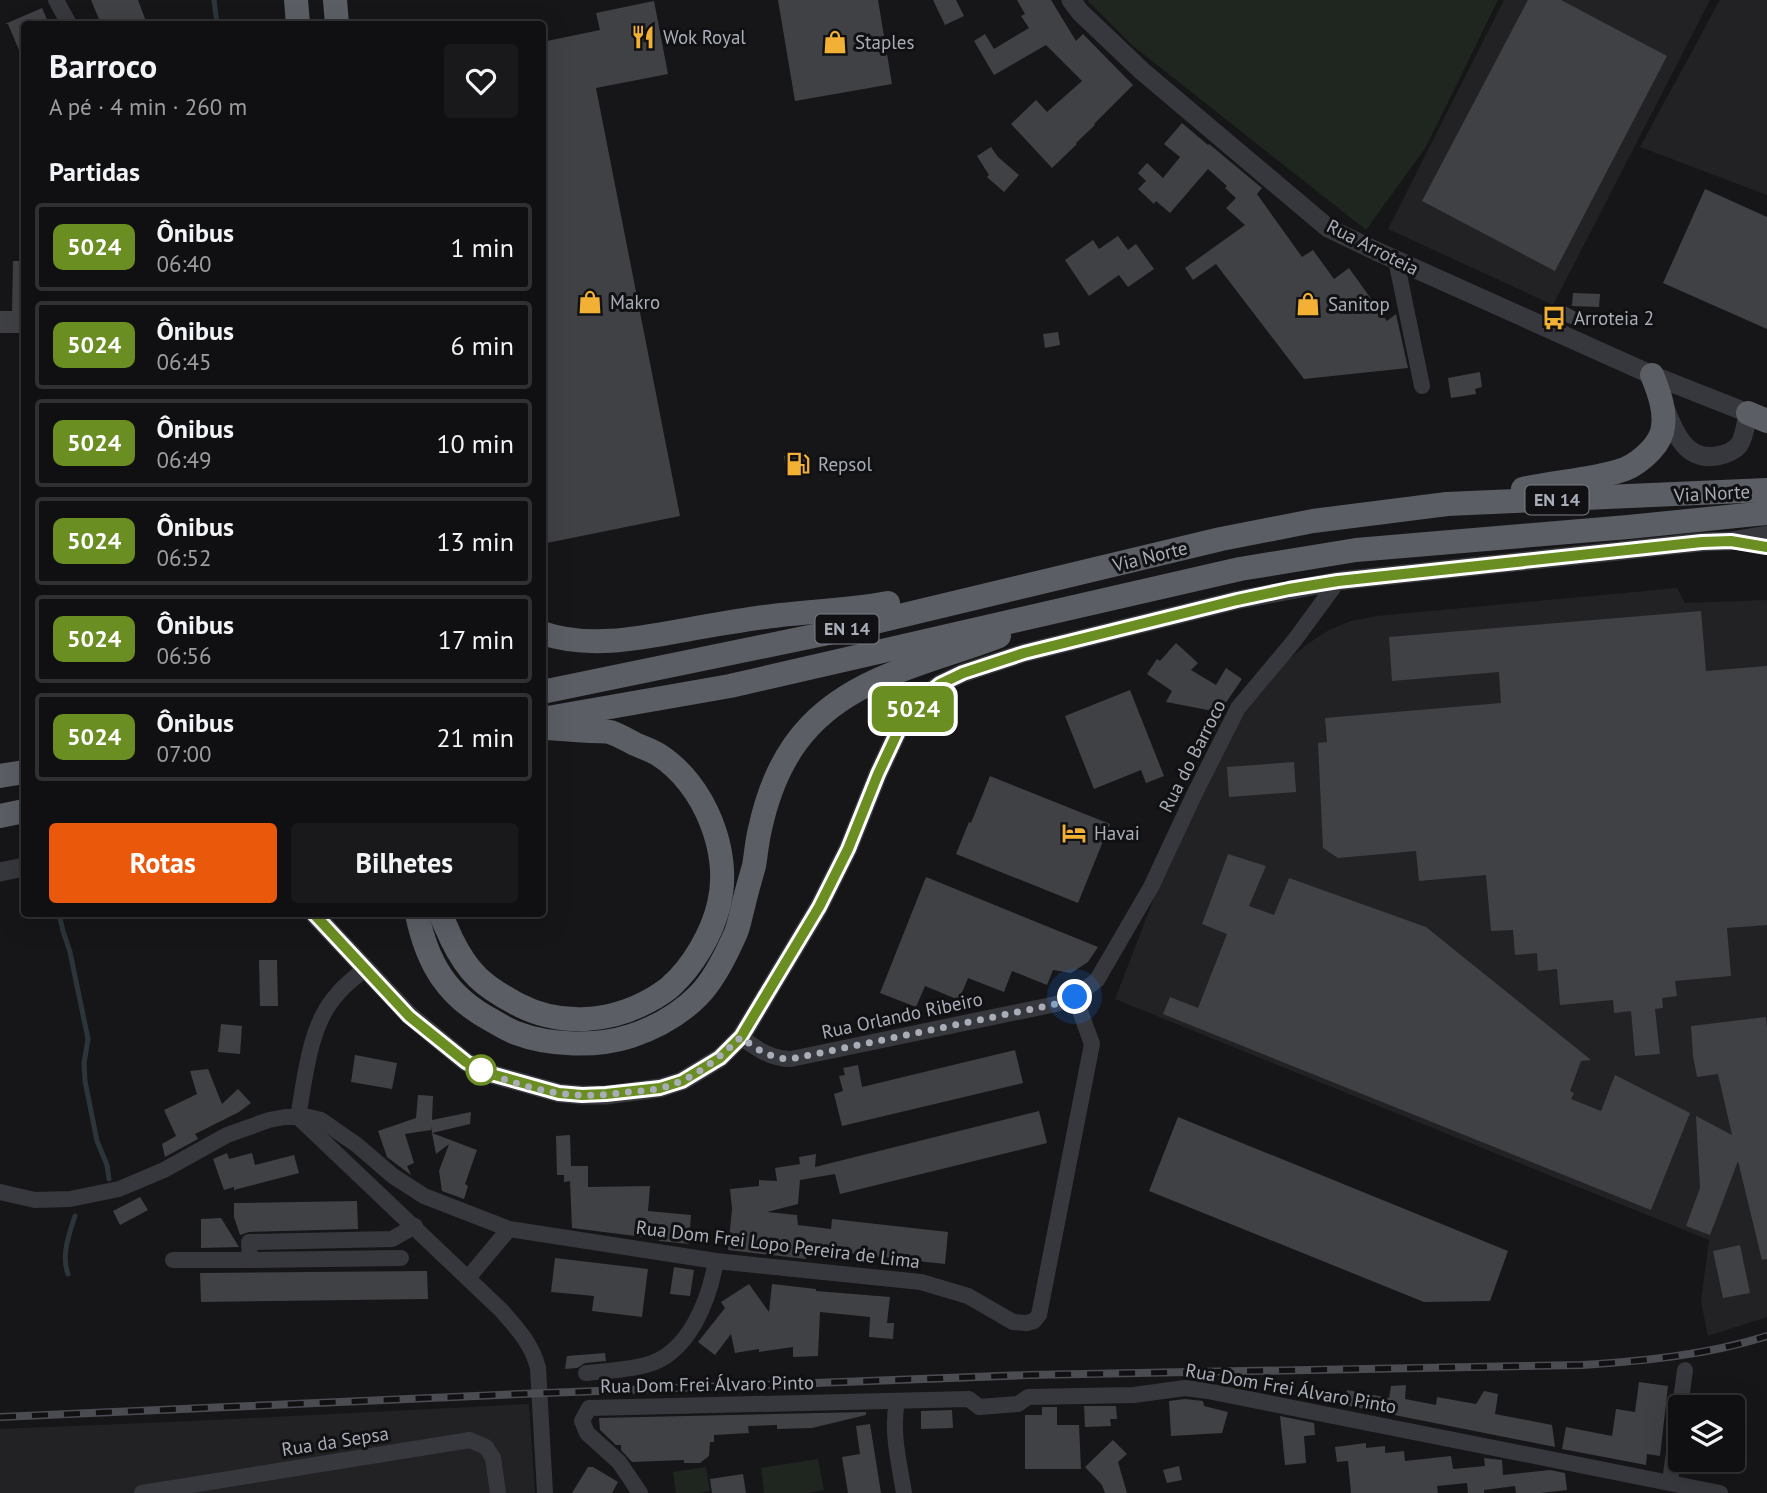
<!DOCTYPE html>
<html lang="pt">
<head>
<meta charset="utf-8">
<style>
  body { margin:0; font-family:"PT Sans",sans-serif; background:#19191b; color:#f1f3f6; height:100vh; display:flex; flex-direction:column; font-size:26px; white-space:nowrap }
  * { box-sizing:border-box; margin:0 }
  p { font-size:23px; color:#9c9d9f }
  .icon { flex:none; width:38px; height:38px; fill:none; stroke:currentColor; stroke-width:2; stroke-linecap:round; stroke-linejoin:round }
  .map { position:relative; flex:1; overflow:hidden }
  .sheet { position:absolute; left:21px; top:21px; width:525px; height:896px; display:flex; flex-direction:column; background:#101012; border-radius:7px; box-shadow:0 7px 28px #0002,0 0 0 2px #303032 }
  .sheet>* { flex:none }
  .badge { padding:0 14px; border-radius:10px; font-size:24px; line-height:46px }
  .tools { position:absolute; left:1668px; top:1395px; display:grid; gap:14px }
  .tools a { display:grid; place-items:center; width:77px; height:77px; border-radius:7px; background:#101012; box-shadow:0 7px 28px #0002,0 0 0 2px #303032; font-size:35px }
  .you { position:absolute; width:35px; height:35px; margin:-18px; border:5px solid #fff; border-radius:50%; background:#1a73e8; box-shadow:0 0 0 10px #1a73e833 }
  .map>.badge { position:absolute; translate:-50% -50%; box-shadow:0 0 0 4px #fff }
  h2 { padding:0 28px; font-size:26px; line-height:63px }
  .round { display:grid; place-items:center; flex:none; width:74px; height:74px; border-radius:7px; background:#19191b }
  .head { display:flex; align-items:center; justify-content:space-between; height:119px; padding:0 28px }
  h1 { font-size:33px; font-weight:700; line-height:52px }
  .primary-button { display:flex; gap:14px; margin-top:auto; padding:14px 28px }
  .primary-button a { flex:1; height:80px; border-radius:7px; background:#ea580c; color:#fff; font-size:28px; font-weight:700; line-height:80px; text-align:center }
  .primary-button a+a { background:#19191b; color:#f1f3f6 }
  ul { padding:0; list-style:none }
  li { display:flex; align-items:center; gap:21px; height:88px; margin:0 14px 10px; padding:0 14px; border:4px solid #303032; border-radius:7px }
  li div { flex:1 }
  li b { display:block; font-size:26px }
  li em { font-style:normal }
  li .badge { min-width:77px; font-weight:700; text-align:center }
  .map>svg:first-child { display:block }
  .built { fill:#222225 }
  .green { fill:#1e261f }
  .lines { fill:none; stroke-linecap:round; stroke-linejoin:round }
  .stream { stroke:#2c353c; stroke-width:5 }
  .building { fill:#404145 }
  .minor { stroke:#37383d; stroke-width:16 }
  .tertiary { stroke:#37383d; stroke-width:19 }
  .trunk { stroke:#5b5e65; stroke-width:24 }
  .rail-casing { stroke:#4a4c52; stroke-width:8 }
  .rail { stroke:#111113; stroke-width:5; stroke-dasharray:16; stroke-linecap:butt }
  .line-casing { stroke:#fff; stroke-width:16 }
  .line { stroke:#6b8e23; stroke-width:10 }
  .walk { stroke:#a8adb8; stroke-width:7; stroke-dasharray:0 12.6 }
  .stop-dot { fill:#fff; stroke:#6b8e23; stroke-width:3.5 }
  .labels { text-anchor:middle; stroke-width:6; stroke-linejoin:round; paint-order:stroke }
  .shield { fill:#111113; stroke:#7b7e86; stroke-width:2 }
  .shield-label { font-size:18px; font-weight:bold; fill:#a8adb8 }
  .poi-label { font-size:19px; fill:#a8adb8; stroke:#111113; text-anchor:start }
  .street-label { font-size:19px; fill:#a8adb8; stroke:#111113 }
</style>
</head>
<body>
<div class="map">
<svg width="1767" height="1493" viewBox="0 0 1767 1493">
  <rect width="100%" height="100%" fill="#161618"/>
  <g class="built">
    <path d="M1504,0H1710L1553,305L1388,229Z"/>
    <path d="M1720,0H1767V195L1640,147Z"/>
    <path d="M1677,588L1685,603L1767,600V1317L1708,1336L1701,1302L1709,1240L1115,999L1194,795L1211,762L1250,705L1283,664L1306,645L1329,630L1351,621L1377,616Z"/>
    <path d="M529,1404L535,1493H0V1429L194,1421Z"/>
  </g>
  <g class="green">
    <path d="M1087,0H1498L1426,147L1366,230L1133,46Z"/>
    <path d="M818,1459L824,1490L807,1493H764L761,1468Z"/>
    <path d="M706,1467L710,1491L698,1493H676L673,1472Z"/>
  </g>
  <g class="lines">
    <g class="stream">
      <path d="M214,0L217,24"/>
      <path d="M59,914L63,931L70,952L88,1039L84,1063L85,1081L97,1141L107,1165L109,1179"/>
      <path d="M68,1274C61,1256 69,1234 75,1216"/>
    </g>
  </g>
  <g class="building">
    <path d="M91,0H138L147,24H101Z"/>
    <path d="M778,0H878L892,84L795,101Z"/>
    <path d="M933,0H956L964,16L945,25Z"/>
    <path d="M1017,0H1051L1076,41L1083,34L1133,85L1094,124L1095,125L1076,143L1077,144L1052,168L1011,124L1036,100L1047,112L1082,81L1046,45L994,75L974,41L985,34L994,49L1029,28L1021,16L1025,14Z"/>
    <path d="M1528,0H1561L1667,56L1555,271L1422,201Z"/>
    <path d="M654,1L668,74L596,88L680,516L542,544V42L600,30L596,13Z"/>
    <path d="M42,8L49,24H24V62L8,24H5Z"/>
    <path d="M1182,123L1208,145L1209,144L1262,188L1257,194L1302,257L1313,250L1334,279L1349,268L1387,321L1396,314L1408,368L1304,379L1216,264L1193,280L1185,268L1245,225L1226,208L1236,198L1225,188L1227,186L1208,169L1170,213L1156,201L1154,204L1138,189L1146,181L1138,173L1147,163L1163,178L1180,157L1164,144Z"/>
    <path d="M991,147L998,157L1019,175L1004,192L987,177L989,175L977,156Z"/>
    <path d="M1705,189L1767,217V329L1663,283Z"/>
    <path d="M1118,236L1128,250L1136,244L1154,269L1128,287L1119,275L1089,296L1065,260L1093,240L1099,249Z"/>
    <path d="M13,261H24V333H0V311H12Z"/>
    <path d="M1573,293L1600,294L1599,307L1572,306Z"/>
    <path d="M1565,306L1578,313L1573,325L1558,319Z"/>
    <path d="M1058,332L1060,345L1045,348L1043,334Z"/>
    <path d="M1480,372L1482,387L1475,389L1476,394L1451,398L1448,378Z"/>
    <path d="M808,452L811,472L787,476L784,456Z"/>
    <path d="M1701,611L1706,671L1767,666V925L1727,928L1731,976L1675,981L1677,996L1662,998L1663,1008L1655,1009L1660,1054L1635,1056L1631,1011L1614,1013L1613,1000L1560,1005L1557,969L1538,971L1537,953L1515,955L1513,930L1491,931L1486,875L1419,881L1416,851L1338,858L1323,848L1318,743L1327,742L1325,718L1501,703L1499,672L1392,681L1389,637Z"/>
    <path d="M1176,643L1198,663L1191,670L1216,685L1226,668L1242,679L1225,704L1228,705L1209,742L1198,734L1213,711L1166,702L1172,691L1147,674L1157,659L1160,661Z"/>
    <path d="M1130,690L1164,776L1146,783L1141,770L1094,789L1065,716Z"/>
    <path d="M1294,762L1296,792L1229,797L1227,767Z"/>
    <path d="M990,776L1110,824L1078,903L956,854L969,822L971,823Z"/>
    <path d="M1228,854L1266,866L1249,906L1274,915L1289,878L1426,927L1591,1060L1581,1061L1570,1091L1574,1093L1571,1099L1601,1111L1615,1075L1690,1113L1651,1210L1163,1014L1170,997L1198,1008L1227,934L1202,924Z"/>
    <path d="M926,877L1098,947L1088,962L1071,973L1053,970L1047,985L1012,971L1004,992L968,978L959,1000L925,986L916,1007L880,993Z"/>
    <path d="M259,960H277L278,1006H260Z"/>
    <path d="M1766,1017L1767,1028V1259L1762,1260L1738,1161L1710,1235L1686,1226L1700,1188L1696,1116L1732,1135L1718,1074L1697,1077L1693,1056L1691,1026Z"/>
    <path d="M221,1024L242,1026L240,1054L218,1052Z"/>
    <path d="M1015,1050L1023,1083L842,1126L834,1094L843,1091L839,1076L845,1075L843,1068L858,1065L862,1087Z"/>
    <path d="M355,1055L397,1063L392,1089L351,1082Z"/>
    <path d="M208,1069L222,1104L238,1089L251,1103L239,1112L195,1134L198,1139L165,1157L162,1144L176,1136L164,1110L197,1094L190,1071Z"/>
    <path d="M418,1095L433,1096L432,1120L471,1112L470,1124L432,1133L431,1126V1130L405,1134L414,1163L407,1166L411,1175L387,1157L378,1131L416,1118Z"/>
    <path d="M1039,1111L1047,1143L840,1194L835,1174L800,1180L798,1204L767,1212L797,1215L798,1225L831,1229L832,1219L948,1232L945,1264L810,1249H807L806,1259L728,1250L732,1209L730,1189L759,1186V1180L777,1181L775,1168L800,1164L799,1157L816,1154L815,1167Z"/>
    <path d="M1178,1117L1508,1251L1490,1301L1424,1302L1149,1191Z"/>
    <path d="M432,1133L477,1150L465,1184L468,1186L464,1199L442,1191L439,1171L449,1144L436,1154Z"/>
    <path d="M570,1135L571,1166H588V1187L650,1186L648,1211L691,1215L689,1244L659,1241V1239L572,1228L570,1181L564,1182V1175H557L556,1136Z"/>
    <path d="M227,1153L229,1159L252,1153L255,1165L294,1155L299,1173L234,1190V1187L224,1190L213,1159Z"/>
    <path d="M140,1197L148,1210L120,1225L113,1211Z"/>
    <path d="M357,1201L358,1229L249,1232L240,1235L234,1217V1203Z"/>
    <path d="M221,1218L239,1247L201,1248V1219Z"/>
    <path d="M1740,1245L1750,1293L1723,1298L1713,1251Z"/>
    <path d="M555,1258L648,1269L642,1317L592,1311L594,1296L551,1292Z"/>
    <path d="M674,1267L694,1270L690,1296L670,1294Z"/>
    <path d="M427,1271L428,1299L201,1302L200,1273Z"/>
    <path d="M749,1284L769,1312L772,1284L816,1289V1291L890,1297L887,1323H894L893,1339L869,1337L870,1317L820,1312L818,1356L793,1357V1347L759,1352V1349L735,1353L731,1334L715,1355L698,1342L725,1308L721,1302Z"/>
    <path d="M605,1353L606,1361L585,1363L577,1368L565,1369L567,1356Z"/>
    <path d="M1639,1382L1668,1386L1660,1456L1647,1454L1646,1465L1562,1449L1566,1427L1612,1436L1616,1409L1635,1412Z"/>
    <path d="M1406,1385L1405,1399L1436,1405L1437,1397L1476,1404L1484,1391L1498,1394L1495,1414L1552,1425L1555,1447L1344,1405L1347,1390L1389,1398L1391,1386Z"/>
    <path d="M1185,1399L1203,1401L1204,1406L1228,1412L1222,1433L1171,1436L1169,1401Z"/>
    <path d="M1084,1406H1116L1117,1419H1110L1111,1426L1085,1427Z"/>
    <path d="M1042,1407H1057V1425H1079L1081,1469H1025V1415H1042Z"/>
    <path d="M952,1410L953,1428L921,1429V1411Z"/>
    <path d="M866,1412V1415L812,1428L777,1429V1425L748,1426L749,1433L714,1435V1442H710L709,1456L700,1463H684V1460L632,1462L621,1450V1445H616L600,1430L599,1418Z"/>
    <path d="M1280,1416L1314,1423L1315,1435L1304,1436L1306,1463L1285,1465Z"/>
    <path d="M870,1424L881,1493H848L842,1457L860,1454L856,1426Z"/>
    <path d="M1113,1440L1127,1454L1118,1462L1127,1493H1105L1102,1485L1085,1467Z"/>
    <path d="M1366,1443V1448L1385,1446V1453L1404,1451L1405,1461L1451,1456L1453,1469L1485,1466L1484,1458L1502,1460L1503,1475L1550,1470L1565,1473L1567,1490L1540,1493H1516L1515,1486L1484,1490V1493H1468L1467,1483L1437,1486L1438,1493H1351L1348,1461L1337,1462L1335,1447Z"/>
    <path d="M1179,1466L1182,1480L1167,1483L1163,1470Z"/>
    <path d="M588,1467H593L618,1482L612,1493H572Z"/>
    <path d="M743,1474L746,1493H712L710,1479Z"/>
  </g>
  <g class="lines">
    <g class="minor">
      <path d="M56,0L69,24"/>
      <path d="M1396,260L1422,386"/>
      <path d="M366,968C355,977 343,986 334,998C309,1028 305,1079 298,1117L501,1310C517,1328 532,1344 538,1368L545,1493"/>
      <path d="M741,1037C757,1049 771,1059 791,1059L1056,1004L1075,997L1097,980L1151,887L1194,795L1238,708L1294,641L1338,581"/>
      <path d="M0,1192L35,1200L70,1199L119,1189L164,1170L227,1135L269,1120L285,1117H309L321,1120L357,1145L393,1176L424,1196L509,1229L716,1261L921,1282L968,1296L1013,1322L1027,1323L1034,1321L1039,1315L1092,1044L1075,997"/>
      <path d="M173,1260H250L249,1242L392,1239L415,1226"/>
      <path d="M250,1260L401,1258"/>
      <path d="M468,1278L509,1229"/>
      <path d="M586,1373C606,1371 627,1370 646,1365C689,1354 709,1300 716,1261"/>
      <path d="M897,1401C891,1432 899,1462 904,1493"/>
      <path d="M1670,1482L1685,1370"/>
      <path d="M142,1493L470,1440L486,1447L493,1458L498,1493"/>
      <path d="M640,1493L619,1462L587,1433L582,1421L589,1408L969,1399L979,1407L1018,1404L1028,1397L1134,1395L1185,1388L1208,1391L1720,1493"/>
    </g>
    <g class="tertiary">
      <path d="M1071,0L1080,12L1142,71L1328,228L1376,251L1652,375L1748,413C1746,422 1745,436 1739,445C1735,450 1727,454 1721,455C1687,464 1675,434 1665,408"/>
      <path d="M0,872L24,867"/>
      <path d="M314,914L409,1015L466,1062L484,1072L559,1093L582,1095H606L660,1088L682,1081L720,1058L741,1037L819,907L848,849L878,774L900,727L920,700L940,684L963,673L1024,653L1237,600L1338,581L1702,542L1731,541L1767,535"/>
    </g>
    <g class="trunk">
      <path d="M296,0L298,24"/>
      <path d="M335,0L337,24"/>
      <path d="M1748,413L1767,421"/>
      <path d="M1523,489C1554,482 1590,480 1619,471C1635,467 1657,449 1662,432C1667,413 1659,392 1652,375"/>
      <path d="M542,633C592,650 646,637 696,628C719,624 742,620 765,617C806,611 847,611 888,603"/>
      <path d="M542,692L833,632L1221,539L1313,521L1447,504L1767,490"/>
      <path d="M542,719L730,686L1240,569L1356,550L1628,527L1767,513"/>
      <path d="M0,776L24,772"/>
      <path d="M0,816L24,811"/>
      <path d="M417,914C427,963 447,997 493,1021C500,1025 508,1030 516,1033C550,1046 597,1047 631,1036C655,1028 680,1014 698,996C712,982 726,955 734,937C739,928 740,917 743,907C746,893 750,880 754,866C756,854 757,841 760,829C768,792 783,754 810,726C859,674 935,661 999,636"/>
      <path d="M441,914C443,922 448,930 451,938C468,973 483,986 517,1004C561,1027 611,1023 654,998C660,994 666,991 671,986C693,966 712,934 719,904C732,852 704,784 659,755C651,750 642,747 635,744C627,740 619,735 610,732C604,731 596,731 589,731C575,730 561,729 547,728"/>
    </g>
    <g class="rail-casing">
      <path id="rail" d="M0,1417L519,1394L1028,1375L1582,1365C1644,1361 1707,1355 1767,1336"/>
    </g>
    <use href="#rail" class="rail"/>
  </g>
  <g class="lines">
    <g class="line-casing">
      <path id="line" d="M314,914L409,1016L466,1062L484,1072L559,1093L582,1095L606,1094L660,1088L682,1081L720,1058L741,1037L819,907L848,849L878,774L900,727L920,700L940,684L963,673L1024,653L1237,600L1289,589L1338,581L1702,542L1731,541L1767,547"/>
    </g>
    <use href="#line" class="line"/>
    <path class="walk" d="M481,1070C511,1083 547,1094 580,1095C596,1096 612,1094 628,1092C646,1091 664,1089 681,1081C704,1071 723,1054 741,1037C756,1049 771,1059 791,1059L1056,1004L1075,997"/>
  </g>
  <defs>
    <g id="restaurant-bare" transform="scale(1.89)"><path d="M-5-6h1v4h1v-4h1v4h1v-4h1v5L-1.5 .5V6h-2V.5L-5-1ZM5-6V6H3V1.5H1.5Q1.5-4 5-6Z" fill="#f2b134" stroke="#111113" stroke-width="2.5" paint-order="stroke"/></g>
    <g id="shop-bare" transform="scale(1.89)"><path d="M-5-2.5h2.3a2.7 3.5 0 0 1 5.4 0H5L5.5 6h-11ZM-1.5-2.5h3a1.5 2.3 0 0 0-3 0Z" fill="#f2b134" stroke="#111113" stroke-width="2.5" paint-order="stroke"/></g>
    <g id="bus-bare" transform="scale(1.89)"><path d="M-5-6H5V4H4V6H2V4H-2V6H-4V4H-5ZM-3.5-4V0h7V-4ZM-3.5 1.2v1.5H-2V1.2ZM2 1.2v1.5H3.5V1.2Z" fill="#f2b134" stroke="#111113" stroke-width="2.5" paint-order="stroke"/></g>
    <g id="fuel-bare" transform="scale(1.89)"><path d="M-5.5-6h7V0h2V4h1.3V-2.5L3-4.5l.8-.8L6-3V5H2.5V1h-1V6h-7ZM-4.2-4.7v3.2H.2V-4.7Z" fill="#f2b134" stroke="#111113" stroke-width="2.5" paint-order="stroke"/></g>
    <g id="hotel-bare" transform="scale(1.89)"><path d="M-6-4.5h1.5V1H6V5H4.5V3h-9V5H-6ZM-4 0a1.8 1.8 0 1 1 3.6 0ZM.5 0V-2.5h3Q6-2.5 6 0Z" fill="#f2b134" stroke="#111113" stroke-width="2.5" paint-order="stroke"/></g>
  </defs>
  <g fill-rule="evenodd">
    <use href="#restaurant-bare" x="643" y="37"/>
    <use href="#shop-bare" x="835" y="42"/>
    <use href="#shop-bare" x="590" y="302"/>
    <use href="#shop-bare" x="1308" y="304"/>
    <use href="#bus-bare" x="1554" y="318"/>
    <use href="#fuel-bare" x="798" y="464"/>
    <use href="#hotel-bare" x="1074" y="833"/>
  </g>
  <circle class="stop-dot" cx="481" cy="1070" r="14"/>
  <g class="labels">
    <g class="shield">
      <rect x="1525.5" y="485.5" width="63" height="29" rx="5"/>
      <rect x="815.5" y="614.5" width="63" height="29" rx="5"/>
    </g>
    <g class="shield-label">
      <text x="1557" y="506">EN 14</text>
      <text x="847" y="635">EN 14</text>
    </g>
    <g class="poi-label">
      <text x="663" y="44">Wok Royal</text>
      <text x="855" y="49">Staples</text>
      <text x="610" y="309">Makro</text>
      <text x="1328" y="311">Sanitop</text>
      <text x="1574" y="325">Arroteia 2</text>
      <text x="818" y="471">Repsol</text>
      <text x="1094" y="840">Havai</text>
    </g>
    <g class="street-label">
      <text transform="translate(1373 247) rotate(27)" y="7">Rua Arroteia</text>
      <text transform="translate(1712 493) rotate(-3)" y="7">Via Norte</text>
      <text transform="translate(1150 556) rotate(-14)" y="7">Via Norte</text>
      <text transform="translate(1192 756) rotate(-63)" y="7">Rua do Barroco</text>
      <text transform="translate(902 1015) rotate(-12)" y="7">Rua Orlando Ribeiro</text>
      <text transform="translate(778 1244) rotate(7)" y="7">Rua Dom Frei Lopo Pereira de Lima</text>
      <text transform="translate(707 1384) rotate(-1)" y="7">Rua Dom Frei Álvaro Pinto</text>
      <text transform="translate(1291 1388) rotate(10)" y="7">Rua Dom Frei Álvaro Pinto</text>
      <text transform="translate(335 1441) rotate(-9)" y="7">Rua da Sepsa</text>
    </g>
  </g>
</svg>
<div class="tools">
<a><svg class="icon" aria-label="layers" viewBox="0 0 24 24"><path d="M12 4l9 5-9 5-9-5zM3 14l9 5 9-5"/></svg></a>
</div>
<div class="you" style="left:1075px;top:997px"></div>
<b class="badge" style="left:913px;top:709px;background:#6b8e23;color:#fff">5024</b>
<section class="sheet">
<div class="head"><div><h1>Barroco</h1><p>A pé · 4 min · 260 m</p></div><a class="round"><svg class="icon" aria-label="heart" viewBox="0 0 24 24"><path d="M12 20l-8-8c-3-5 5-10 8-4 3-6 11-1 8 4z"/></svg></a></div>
<h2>Partidas</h2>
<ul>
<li><span class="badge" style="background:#6b8e23;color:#fff">5024</span><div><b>Ônibus</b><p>06:40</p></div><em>1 min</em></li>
<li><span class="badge" style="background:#6b8e23;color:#fff">5024</span><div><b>Ônibus</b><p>06:45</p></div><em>6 min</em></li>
<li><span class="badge" style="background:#6b8e23;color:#fff">5024</span><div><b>Ônibus</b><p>06:49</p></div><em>10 min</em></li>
<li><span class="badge" style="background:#6b8e23;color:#fff">5024</span><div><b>Ônibus</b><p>06:52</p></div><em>13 min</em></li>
<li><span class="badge" style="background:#6b8e23;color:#fff">5024</span><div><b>Ônibus</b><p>06:56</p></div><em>17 min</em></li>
<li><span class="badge" style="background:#6b8e23;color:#fff">5024</span><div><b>Ônibus</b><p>07:00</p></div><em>21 min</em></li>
</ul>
<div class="primary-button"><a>Rotas</a><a>Bilhetes</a></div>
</section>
</div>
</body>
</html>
